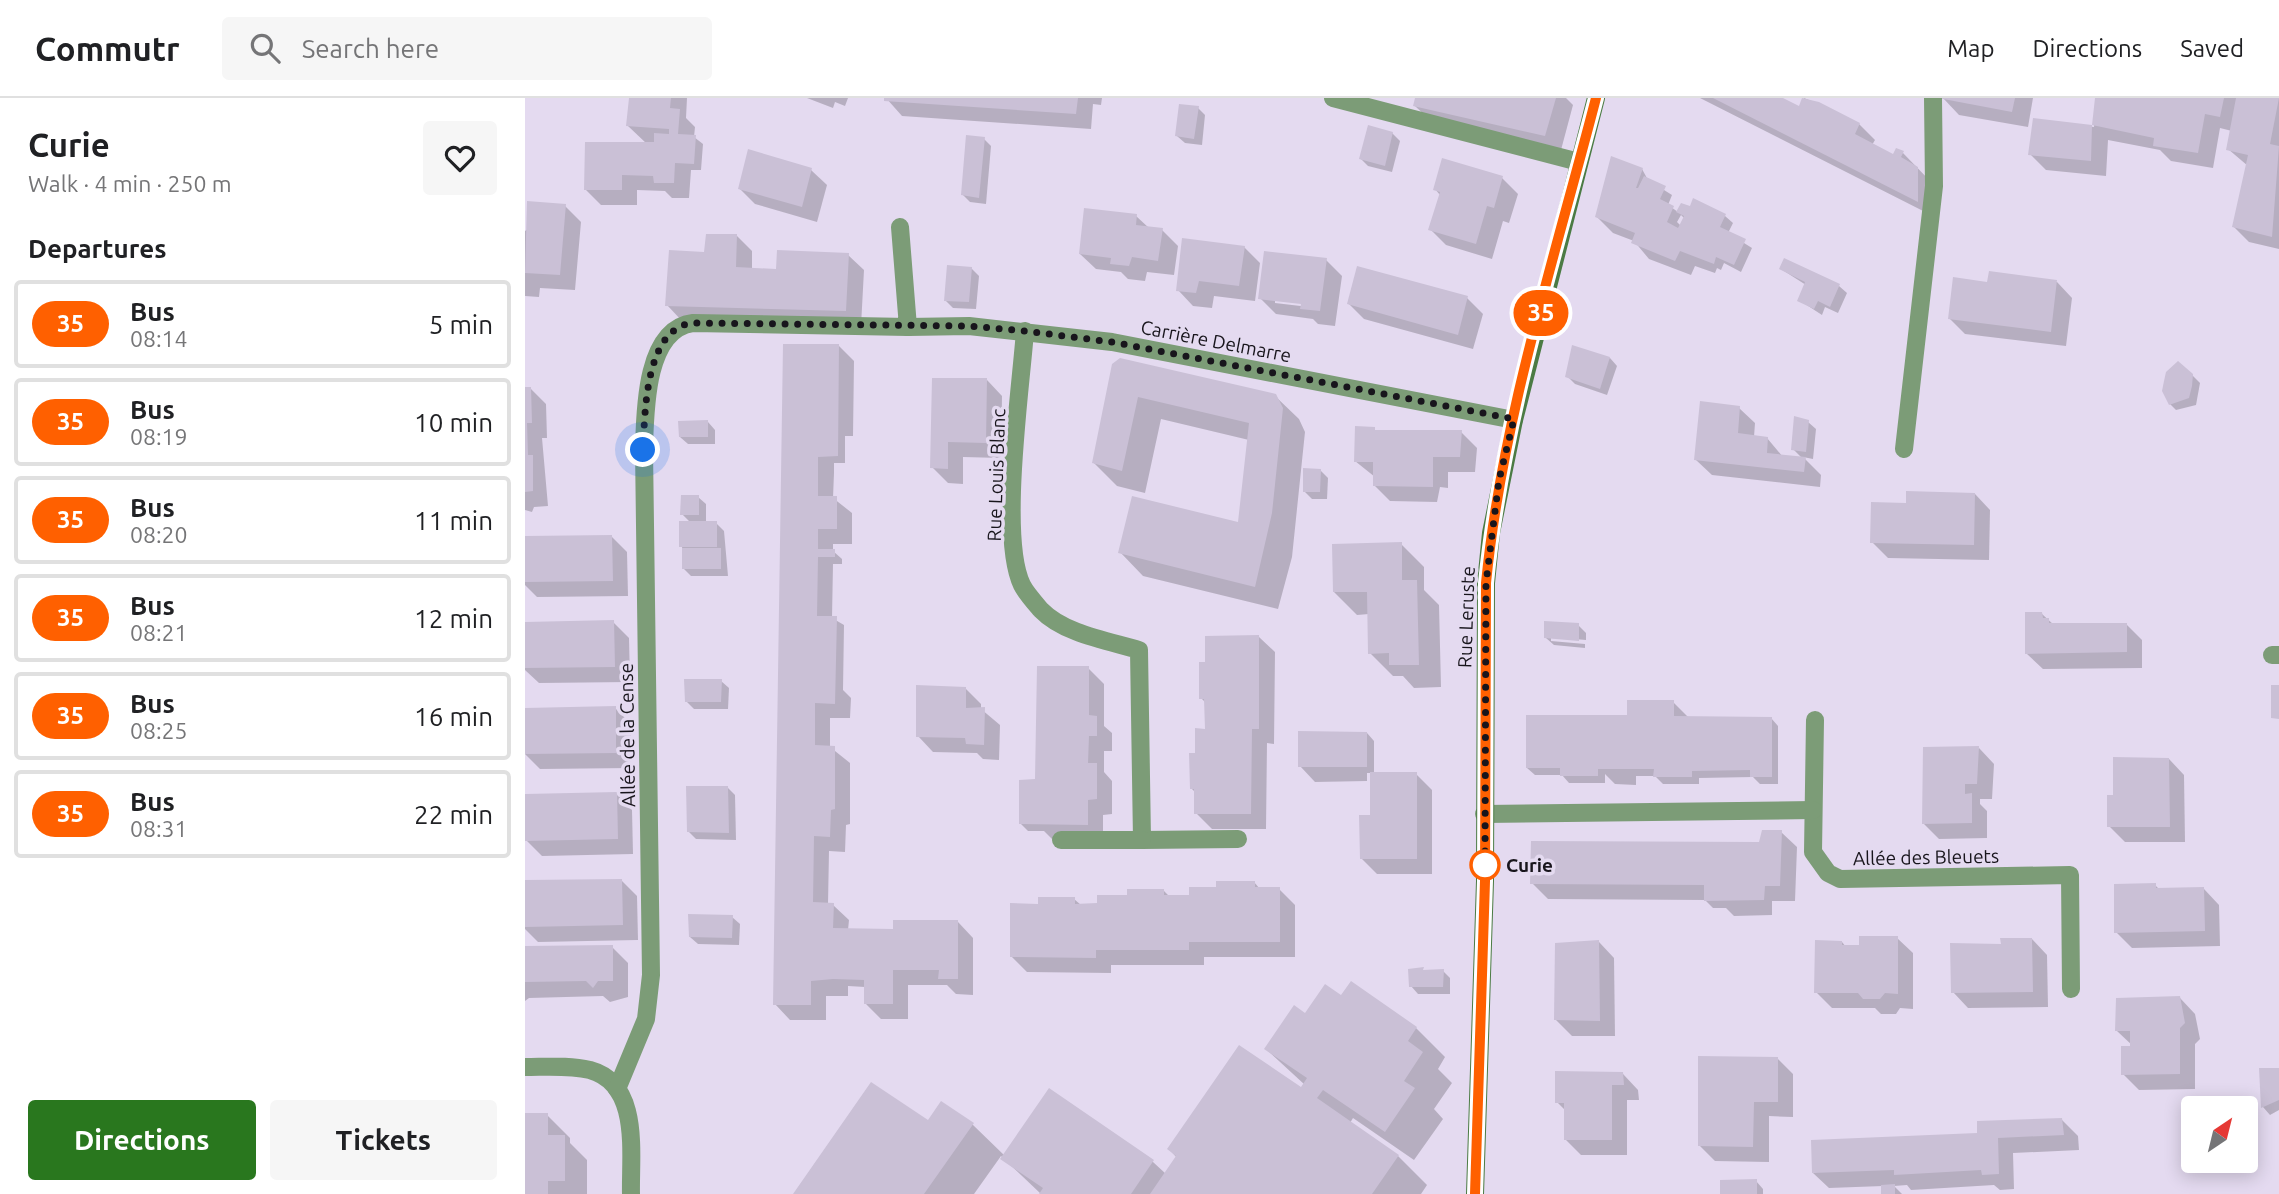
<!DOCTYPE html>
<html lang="en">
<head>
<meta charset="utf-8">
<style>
  body { margin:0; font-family:Ubuntu,sans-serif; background:#f6f6f6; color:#202124; height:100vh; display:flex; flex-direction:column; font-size:26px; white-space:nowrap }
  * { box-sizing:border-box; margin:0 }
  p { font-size:23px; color:#757577 }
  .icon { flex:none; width:38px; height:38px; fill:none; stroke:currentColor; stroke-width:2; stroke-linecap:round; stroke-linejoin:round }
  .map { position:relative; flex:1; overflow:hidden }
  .side { display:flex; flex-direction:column; background:#fff; width:525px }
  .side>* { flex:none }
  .badge { padding:0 14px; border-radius:23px; font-size:24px; line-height:46px }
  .needle { width:46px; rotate:35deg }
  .controls { position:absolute; left:1656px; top:998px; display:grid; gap:14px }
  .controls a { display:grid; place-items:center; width:77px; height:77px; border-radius:7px; background:#fff; box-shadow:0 4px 18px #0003; font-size:35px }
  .you { position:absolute; width:35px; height:35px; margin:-18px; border:5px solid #fff; border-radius:50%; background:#1a73e8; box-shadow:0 0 0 10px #1a73e833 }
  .map>.badge { position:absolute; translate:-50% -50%; box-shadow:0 0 0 4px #fff }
  h2 { padding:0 28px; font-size:26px; line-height:63px }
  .round { display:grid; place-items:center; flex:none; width:74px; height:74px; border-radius:7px; background:#f6f6f6 }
  .summary { display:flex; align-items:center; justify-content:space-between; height:119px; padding:0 28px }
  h1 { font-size:33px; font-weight:600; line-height:52px }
  .action { display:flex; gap:14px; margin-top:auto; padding:14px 28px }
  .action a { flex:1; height:80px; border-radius:7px; background:#29771e; color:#fff; font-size:28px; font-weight:600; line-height:80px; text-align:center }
  .action a+a { background:#f6f6f6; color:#202124 }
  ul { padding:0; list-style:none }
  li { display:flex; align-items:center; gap:21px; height:88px; margin:0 14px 10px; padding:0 14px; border:4px solid #e0e0e0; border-radius:7px }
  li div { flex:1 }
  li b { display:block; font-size:26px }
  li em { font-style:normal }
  li .badge { min-width:77px; font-weight:700; text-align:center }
  header { display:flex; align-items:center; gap:42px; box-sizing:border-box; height:98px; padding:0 35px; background:#fff; border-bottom:2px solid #e0e0e0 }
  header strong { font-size:33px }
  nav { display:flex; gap:38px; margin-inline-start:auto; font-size:24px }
  .search { width:490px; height:63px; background:#f6f6f6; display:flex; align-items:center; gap:18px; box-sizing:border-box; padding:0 24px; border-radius:7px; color:#757577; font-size:26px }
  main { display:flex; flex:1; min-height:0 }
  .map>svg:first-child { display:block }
  .shadow { fill:#0003; fill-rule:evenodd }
  .building { fill:#cac0d6 }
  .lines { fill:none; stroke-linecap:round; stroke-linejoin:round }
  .lane { stroke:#7c9c77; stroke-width:18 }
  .street { stroke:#7c9c77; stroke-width:18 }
  .secondary { stroke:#4b7b44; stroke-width:18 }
  .line-casing { stroke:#fff; stroke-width:16 }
  .line { stroke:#ff6000; stroke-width:10 }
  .walk { stroke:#18151c; stroke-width:7; stroke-dasharray:0 12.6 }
  .stop-dot { fill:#fff; stroke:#ff6000; stroke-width:3.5 }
  .labels { text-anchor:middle; stroke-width:7; stroke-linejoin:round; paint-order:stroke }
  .street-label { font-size:19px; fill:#18151c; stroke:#e4daf0 }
  .stop-label { font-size:19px; font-weight:bold; fill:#18151c; stroke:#e4daf0; text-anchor:start }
</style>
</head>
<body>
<header>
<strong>Commutr</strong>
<div class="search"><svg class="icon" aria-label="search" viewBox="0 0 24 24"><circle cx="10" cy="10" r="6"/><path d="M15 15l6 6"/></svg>Search here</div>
<nav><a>Map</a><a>Directions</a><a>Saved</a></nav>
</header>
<main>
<section class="side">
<div class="summary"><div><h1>Curie</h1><p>Walk · 4 min · 250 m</p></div><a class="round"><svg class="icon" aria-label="heart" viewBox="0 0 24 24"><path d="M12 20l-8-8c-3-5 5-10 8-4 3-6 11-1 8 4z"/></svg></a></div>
<h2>Departures</h2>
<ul>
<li><span class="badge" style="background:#ff6000;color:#fff">35</span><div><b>Bus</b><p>08:14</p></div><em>5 min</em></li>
<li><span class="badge" style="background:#ff6000;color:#fff">35</span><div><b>Bus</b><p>08:19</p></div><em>10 min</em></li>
<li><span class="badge" style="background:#ff6000;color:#fff">35</span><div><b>Bus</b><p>08:20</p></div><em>11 min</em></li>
<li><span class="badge" style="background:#ff6000;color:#fff">35</span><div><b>Bus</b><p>08:21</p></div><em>12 min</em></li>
<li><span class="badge" style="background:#ff6000;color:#fff">35</span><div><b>Bus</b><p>08:25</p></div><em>16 min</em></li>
<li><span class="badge" style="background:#ff6000;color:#fff">35</span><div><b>Bus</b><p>08:31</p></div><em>22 min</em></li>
</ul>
<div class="action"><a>Directions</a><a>Tickets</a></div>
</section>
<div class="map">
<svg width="1754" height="1096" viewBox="0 0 1754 1096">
  <rect width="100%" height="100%" fill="#e4daf0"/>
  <g class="shadow">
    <path d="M106,0H162L161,20L170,29L169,39L178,46L176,72H166L164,100H147L140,93L112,92V107H76L60,91L122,46L103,28Z"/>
    <path d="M282,0H323L320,8L310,4L308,10Z"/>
    <path d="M361,0H577L576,7L568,6L566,31L377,18Z"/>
    <path d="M892,0H1041L1048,7L1036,52L906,23L890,8Z"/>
    <path d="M1175,0H1254L1275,10L1279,0L1294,6L1334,26L1350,42L1347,47L1369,58L1378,55L1408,86V118Z"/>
    <path d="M1418,0H1508L1503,29L1434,17Z"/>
    <path d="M1571,0H1754V151L1724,144L1709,129L1723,68L1703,51L1707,33L1695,30L1688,70L1646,63L1635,52L1583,42L1581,78L1521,72L1505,56L1509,22L1569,29Z"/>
    <path d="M673,10L680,17L677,47L660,45L652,38Z"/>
    <path d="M867,35L875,43L867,74L843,68L836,61Z"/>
    <path d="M459,41L466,48L461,106L445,104L437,96Z"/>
    <path d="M1117,71L1123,82L1147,97L1143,107L1153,114L1200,118L1208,125L1203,135L1227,150L1216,174L1199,165L1196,172L1192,170L1190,175L1170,168L1166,177L1124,161L1109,143L1088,135L1072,119ZM1156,117L1160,121L1156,128L1152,124Z"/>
    <path d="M286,72L302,87L292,124L230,106L215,91Z"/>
    <path d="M977,80L993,96L984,125L978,123L967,161L921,147L905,131L915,97L910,91Z"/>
    <path d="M40,108L56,124L50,192L15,190L14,199L0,198V133Z"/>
    <path d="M611,118L624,130L637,132L653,148L649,177L622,174L620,183L603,181L596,174L571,171L555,156Z"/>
    <path d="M211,137L227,153V171L252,172L323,157L339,172L336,228L157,223L142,207L181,155Z"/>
    <path d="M719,149L735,165L730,203L689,198L687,210L668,208L653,192Z"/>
    <path d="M801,162L817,178L810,228L793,226L788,221L751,216L735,200ZM750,201L785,206L784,209L750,205Z"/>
    <path d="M1260,162L1314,188L1322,195L1313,215L1300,209L1297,217L1274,202L1281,187L1256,171Z"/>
    <path d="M446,170L454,178L451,211L428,210L421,203Z"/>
    <path d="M1532,184L1547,200L1541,248L1440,236L1425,221L1463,186Z"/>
    <path d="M942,200L958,216L948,251L839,221L824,206Z"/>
    <path d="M313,247L329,263L328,338H320V365H309V375L308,400L327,415V446H308V453L317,461V466H308L307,520L319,527L318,592L326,600L325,620H305V649L325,665V726L321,727L320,754L304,753L303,806L308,807L324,822L323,832L370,833L433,824L448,840V897L431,896L422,887H383V921H356L341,906L340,889L323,888V898H301V922H265L250,906L260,248Z"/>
    <path d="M1085,260L1092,268L1082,297L1050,286L1042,278Z"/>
    <path d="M589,267L750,298L774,321L780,334L767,459L753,511L618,478L595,454L715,427L724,342L636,321L620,395L592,388L569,365Z"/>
    <path d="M1667,277L1675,285L1671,307L1651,312L1643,304Z"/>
    <path d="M462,282L477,298L476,360L438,359V386L423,385L407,369Z"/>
    <path d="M0,291H6L21,306L22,340H17L23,408L9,409L7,414L0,412Z"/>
    <path d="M1214,310L1230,325L1229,339L1242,340L1258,359L1278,361L1268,351L1283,324L1291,331L1288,361L1278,359L1296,377L1295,389L1187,377L1171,362Z"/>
    <path d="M183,324L190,332V346H163L155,339Z"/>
    <path d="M849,331L852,334H936L952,350L950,374H923V390L915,389L912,404L865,403L849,387L850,379L830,363Z"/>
    <path d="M795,372L803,380L802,401H787L779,393Z"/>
    <path d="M1450,396L1465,412L1464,462L1363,460L1347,444Z"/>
    <path d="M173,399L181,406V425H191L199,433L203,478H166L158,470L156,425H166L157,416Z"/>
    <path d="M86,438L102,454L103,498L12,499L0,487V440Z"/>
    <path d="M876,446L899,469V492L914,507L916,589L889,590L878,578H868L845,555L844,516L832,517L809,494Z"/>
    <path d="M1517,516L1529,527L1601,526L1617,542V570L1518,571L1502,556Z"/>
    <path d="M88,524L104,540L105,584L14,585L0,572V526Z"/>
    <path d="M1053,527L1061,535V542L1026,539V543L1060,546V550L1029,547L1021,540Z"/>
    <path d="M734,539L750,554L749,646L742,645L741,731H687L671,715V695L666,690L671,657L682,632L681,605L676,600Z"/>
    <path d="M563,570L579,586V628L587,635V653H579V674L587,683V716L578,717V742L527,741L519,733H503L495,725L509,683Z"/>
    <path d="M196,583L204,590L203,611H169L161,603Z"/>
    <path d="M440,590L456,606V611L475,627L474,662L458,661L452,655L408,654L393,638Z"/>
    <path d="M1148,604L1164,620H1246L1253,628V686H1235L1228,679L1174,680V686H1138L1130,678H1111V687L1090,686L1080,676V685H1044L1037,677H1010L1002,670L1104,619Z"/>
    <path d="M90,610L106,626V670L15,671L0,656V611Z"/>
    <path d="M842,635L849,643V676H891L907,692V776H852L836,760L847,719V675H842V683L790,684L775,668Z"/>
    <path d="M1454,650L1469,666L1467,701H1455V706L1462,713V740L1414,741L1398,725Z"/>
    <path d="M1644,661L1659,677L1660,744H1600L1584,728L1589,699Z"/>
    <path d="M202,689L210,697L211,742L171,741L164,734Z"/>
    <path d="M92,696L107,712L108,756L17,758L1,742Z"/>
    <path d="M1256,734L1272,749L1270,803H1247V817L1209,818L1201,810H1188L1180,802L1023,801L1007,785L1235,746Z"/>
    <path d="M96,782L112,798L113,842L13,844L0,831V784Z"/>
    <path d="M729,784L735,791H754L770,807V859H679V867H586V875L502,874L486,858L515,808L549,801L556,807H574L639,793L644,798L665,799Z"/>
    <path d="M1630,787L1635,792L1679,791L1694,807L1695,848L1607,850L1591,834Z"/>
    <path d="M207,819L215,826L214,847L173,846L165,839Z"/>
    <path d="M1372,840L1388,855V911L1375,910L1371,916H1356L1350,910H1307L1291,894L1317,844L1321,849H1336Z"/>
    <path d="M1507,841L1522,857L1523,909L1443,910L1428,894L1477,847Z"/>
    <path d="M1074,844L1089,860L1090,938H1047L1031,922Z"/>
    <path d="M87,849L103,865V899L85,904L78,898L4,900L0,903V850Z"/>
    <path d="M918,873L925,880V896H893L886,888Z"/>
    <path d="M826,886L891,930L920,959L913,971L927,985L909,1011L918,1021L889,1062L828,1020L825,1025L873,1058L902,1087L896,1096H516L476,1058L449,1096H270L403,1024L417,1005L448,1027L480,1058L525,993L628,1064L641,1076L652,1060L644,1051L776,992L780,987L741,951L781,917L816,900Z"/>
    <path d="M1655,900L1670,916L1675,941L1670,946V991L1614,992L1598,976L1609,949L1592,933Z"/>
    <path d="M1252,960L1268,976V1019L1244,1018V1064L1190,1063L1175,1048Z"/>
    <path d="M1736,972H1754V1012L1745,1017L1738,1009Z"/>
    <path d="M1098,976L1113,992L1114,1002H1102V1057H1056L1040,1041L1041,1013L1032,1004Z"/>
    <path d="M0,1017H22L45,1040V1045L62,1062V1096H0Z"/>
    <path d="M1537,1022L1553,1038L1554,1052L1488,1055L1489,1091L1475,1092L1469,1087L1386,1092L1382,1087L1369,1088L1377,1096H1358V1088L1304,1090L1288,1075L1454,1036Z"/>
    <path d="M1231,1083L1238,1091V1096H1196Z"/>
  </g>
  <g class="building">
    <path d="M104,0H146L145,10L155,11L153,36L171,37L169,66L150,65L149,85H129L128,78L97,77V92H59L60,44H129V35L144,36V31L101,28Z"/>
    <path d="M359,0H553L551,16L359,3Z"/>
    <path d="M890,0H1031L1020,38L888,8Z"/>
    <path d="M1188,0H1258L1274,8L1277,0L1294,4L1335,25L1330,36L1368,56L1371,50L1379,53L1376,59L1393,69V104Z"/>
    <path d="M1413,0H1490L1487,14Z"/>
    <path d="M1570,0H1699L1695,19L1680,16L1673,55L1628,48L1629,40L1567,27L1566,63L1503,57L1508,20L1567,27Z"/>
    <path d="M1711,0H1754L1745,46L1754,48L1747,139L1707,129L1723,57L1701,52Z"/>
    <path d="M654,6L674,8L669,41L650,38Z"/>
    <path d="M843,27L868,34L860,68L834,61Z"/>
    <path d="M441,37L460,39L454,100L436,97Z"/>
    <path d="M223,51L287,70L277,109L213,91Z"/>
    <path d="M1086,58L1118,70L1111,90H1113L1119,78L1141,88L1135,101L1149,108L1142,124L1153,130L1159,118L1151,114L1156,105L1165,108L1168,100L1201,116L1195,129L1221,141L1209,167L1191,159L1189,166L1155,153L1150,163L1106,145L1110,135L1070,119Z"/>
    <path d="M917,60L978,78L969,110L962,108L951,146L903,132L915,94L908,92Z"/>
    <path d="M2,103L41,106L35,177L0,175Z"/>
    <path d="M559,110L612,116L611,127L638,130L633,163L607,159L604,168L585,166L586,160L554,156Z"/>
    <path d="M181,136H212L211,169L251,171L252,152L324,155L321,213L140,208L144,152L179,154Z"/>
    <path d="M657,140L720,148L714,188L674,183L671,195L651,193Z"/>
    <path d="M739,153L802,160L795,213L775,211L776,206L733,201Z"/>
    <path d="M1259,160L1315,186L1305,209L1293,203L1289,211L1272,203L1280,184L1254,171Z"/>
    <path d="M422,167L447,169L444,204L419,203Z"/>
    <path d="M832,168L943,198L933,237L822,206Z"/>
    <path d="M1464,173L1532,182L1526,234L1423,221L1428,179L1462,184Z"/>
    <path d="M258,246H314L313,358L293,359V398H312V431H293V451H310V459H293L292,518H312L310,606L290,605V647L310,648V711L306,712L305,739L289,738L288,804L309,805L308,830L368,831V822H433V881H413L414,872H368V906H339V882L308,881L286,883V907H248Z"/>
    <path d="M1047,247L1085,259L1075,291L1040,279Z"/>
    <path d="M595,260L751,296L758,310L747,415L730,489L593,455L607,398L713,424L724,325L613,299L597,373L567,365L587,266Z"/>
    <path d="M1653,263L1668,276L1667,288L1664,300L1644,307L1637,293L1639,283L1641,274Z"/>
    <path d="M407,280H462L461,345L423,344V371L405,370Z"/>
    <path d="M0,289H6L7,325H2L3,357H8V393L0,394Z"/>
    <path d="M1175,303L1215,308L1213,335L1243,339L1242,355L1281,359L1279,374L1169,362Z"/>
    <path d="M1269,318L1284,322L1281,354L1266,352Z"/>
    <path d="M183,322V339H154L153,323Z"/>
    <path d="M830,328L850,329V332H937L935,359H908V389L848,388V364H829Z"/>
    <path d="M778,370L796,371L795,394H778Z"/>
    <path d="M1381,393L1450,395L1449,447L1345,445L1346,404L1381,405Z"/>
    <path d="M156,397H174V417H155Z"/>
    <rect x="154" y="423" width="38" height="26"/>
    <path d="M87,437L88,483L0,484V438Z"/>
    <path d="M877,444V482H892L894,567H864V555L843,556L842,494H808L807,446Z"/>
    <rect x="157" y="450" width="39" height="21"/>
    <path d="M1500,514H1517L1518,520H1524V525H1602V554L1500,556Z"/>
    <path d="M89,522L90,569L0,570V524Z"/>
    <path d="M1019,523L1054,525V543L1019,540Z"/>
    <path d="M734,537V631H727L726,716H669V691H665L664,655H670V630L680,631L679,601H674V564H680V538Z"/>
    <path d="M512,568H564V617L572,618V638H564L563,665H572V701L563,702V727L494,726V682L510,681Z"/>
    <path d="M159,581H197L196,604H160Z"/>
    <path d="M391,587L441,589V610L460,609L459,647L441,646L440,640L391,639Z"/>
    <path d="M1746,587H1754V621L1746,620Z"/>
    <path d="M1102,602H1149V618L1247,619V679H1225V672L1167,673V679H1128L1129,671H1073V678H1035V670H1001V617H1102Z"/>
    <path d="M91,608V655L0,656V610Z"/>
    <path d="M773,633L842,634V669H773Z"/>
    <path d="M1454,648L1452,686H1440V696L1447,695V725L1397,726L1398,649Z"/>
    <path d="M1588,659L1644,660L1645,729H1582V697H1588Z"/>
    <path d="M845,674H892V761H835L834,717H845Z"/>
    <path d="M161,688H203L204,735L162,734Z"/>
    <path d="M92,694L93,741L0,743V696Z"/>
    <path d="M1237,732H1257L1255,788H1240L1239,802L1179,803V787L1005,786L1006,743L1234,744Z"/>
    <path d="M97,781L98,827L0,829V782Z"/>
    <path d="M691,783H730V789H755V844H664V852H571V860L485,859V805L513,806V799H550V806L572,805V797H602V791H639V797H664V789H691Z"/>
    <path d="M1631,785V790L1679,789L1680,833L1589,835V786Z"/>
    <path d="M163,816L208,817L207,840L164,839Z"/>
    <path d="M1334,838H1373V896L1360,895L1355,901H1338L1333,895H1289L1290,842L1317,843V847H1334Z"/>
    <path d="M1475,840H1507L1508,894L1426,895L1425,845L1476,846Z"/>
    <path d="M1074,842L1075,923L1029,922L1030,845Z"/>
    <path d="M88,847V883H73L68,890L61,883L0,884V848Z"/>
    <path d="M899,869L898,872L919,871L918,889H884L883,871Z"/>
    <path d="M826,883L892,929L883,943L898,954L879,983L890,990L860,1034L798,992L792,1000L874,1057L847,1096H625L651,1058L642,1051L714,947L776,989L782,980L739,951L769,907L780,915L800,886L816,897Z"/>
    <path d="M1655,898L1660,925L1655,930V976L1596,977V948H1605V933H1590L1591,900Z"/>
    <path d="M1173,958L1253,959V1004H1229L1228,1049L1173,1048Z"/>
    <path d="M1734,970H1754V1002L1736,1010Z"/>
    <path d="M1030,973L1098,974L1099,987H1087V1042H1039V1005H1030Z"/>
    <path d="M346,984L403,1022L416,1003L449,1025L399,1096H268Z"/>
    <path d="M524,990L629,1062L606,1096H514L518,1090L475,1061Z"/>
    <path d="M0,1015H23V1037H40V1083H23V1096H0Z"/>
    <path d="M1537,1020L1539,1037L1473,1040L1474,1076L1457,1077L1456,1072L1369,1077V1072L1287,1075L1286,1042L1452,1035V1023Z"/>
    <path d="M1232,1081V1096H1195V1082Z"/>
    <path d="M1370,1086V1096H1356V1087Z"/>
  </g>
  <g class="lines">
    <g class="lane">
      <path d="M808,0L1054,64"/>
      <path d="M1379,351L1409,88L1408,0"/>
    </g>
    <g class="street">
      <path d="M383,229L444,228L587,244L989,322"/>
      <path d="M500,233C496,289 474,440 497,487C501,495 510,505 516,512C539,536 584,543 614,552L617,742L713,741"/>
      <path d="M1747,557H1754"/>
      <path d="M1290,622L1288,754L1303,775L1315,781L1545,777L1546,891"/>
      <path d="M959,716L1288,712"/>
      <path d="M536,742H617"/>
      <path d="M0,969C21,969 44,967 65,972C116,986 105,1056 106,1096"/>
      <path d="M92,991L121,921L126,877L119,352C120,314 120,231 168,225L383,229L375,129"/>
    </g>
    <path class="secondary" d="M950,1096L960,783L961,485L966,435L989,322L1071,0"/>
  </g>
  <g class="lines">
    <g class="line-casing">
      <path id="line" d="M950,1096L960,783L961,485C977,321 1030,159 1071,0"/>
    </g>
    <use href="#line" class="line"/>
    <path class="walk" d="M118,352C120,314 120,230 168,225L444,228L500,233L587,244L989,321L974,382L961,485L960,767"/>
  </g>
  <circle class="stop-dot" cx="960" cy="767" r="14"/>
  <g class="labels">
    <g class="street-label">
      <text transform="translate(691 243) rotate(11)" y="7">Carrière Delmarre</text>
      <text transform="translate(471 377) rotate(-88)" y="7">Rue Louis Blanc</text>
      <text transform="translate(941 519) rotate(-88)" y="7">Rue Leruste</text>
      <text transform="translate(102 637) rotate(-91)" y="7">Allée de la Cense</text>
      <text transform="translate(1401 759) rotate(-1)" y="7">Allée des Bleuets</text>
    </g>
    <g class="stop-label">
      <text x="981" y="774">Curie</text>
    </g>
  </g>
</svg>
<div class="controls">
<a><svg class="needle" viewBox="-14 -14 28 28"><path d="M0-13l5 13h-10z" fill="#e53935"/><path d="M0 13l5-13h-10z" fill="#757577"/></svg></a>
</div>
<div class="you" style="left:118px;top:352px"></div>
<b class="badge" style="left:1016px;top:215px;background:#ff6000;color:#fff">35</b>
</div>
</main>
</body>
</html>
